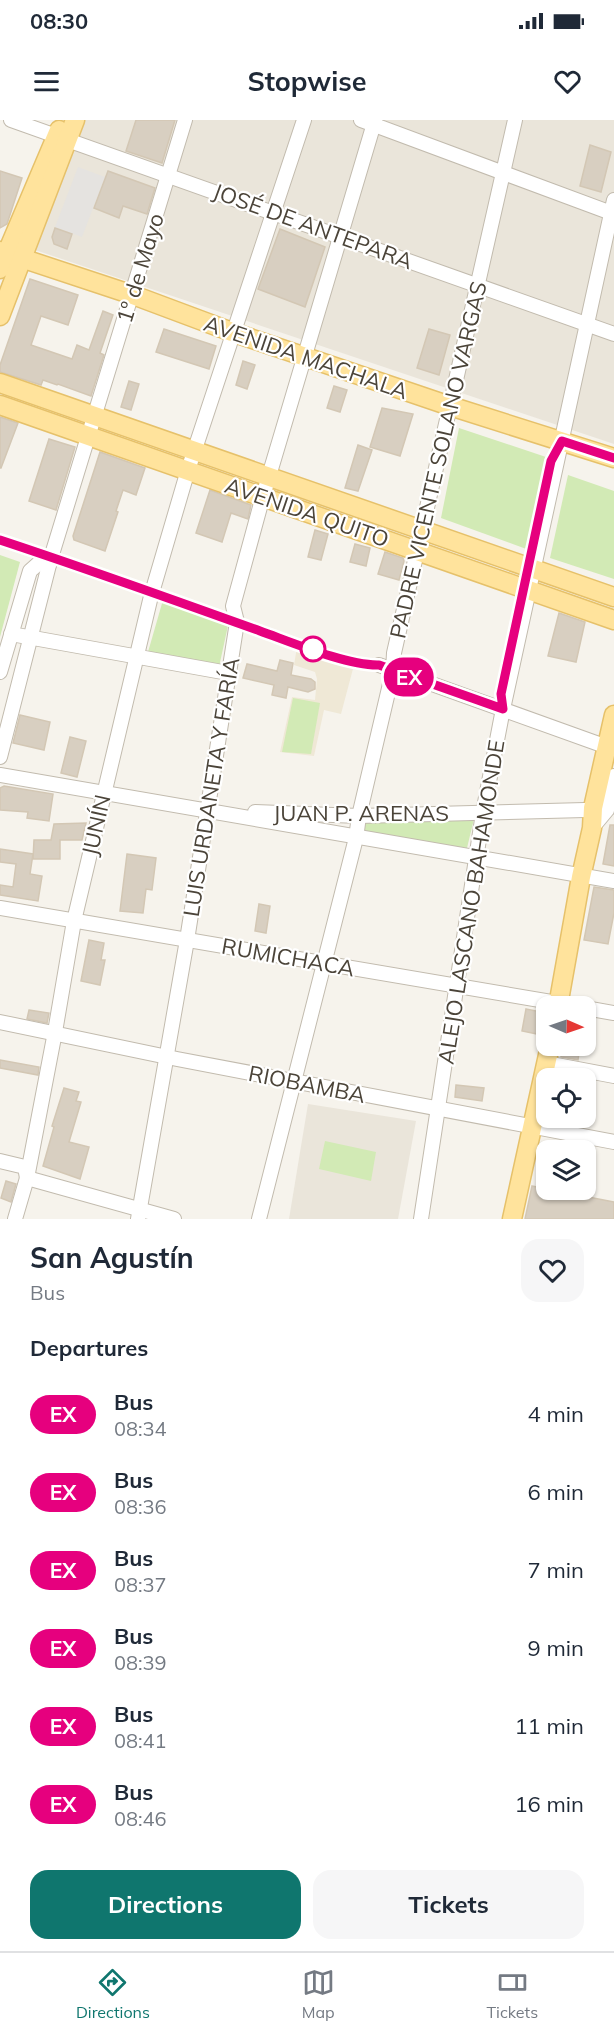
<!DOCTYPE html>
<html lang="en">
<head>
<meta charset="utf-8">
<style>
  body { margin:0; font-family:Mulish,sans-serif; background:#f6f6f7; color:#1f2937; height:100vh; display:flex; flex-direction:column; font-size:22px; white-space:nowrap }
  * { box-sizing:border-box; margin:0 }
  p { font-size:20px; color:#747a83 }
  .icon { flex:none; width:33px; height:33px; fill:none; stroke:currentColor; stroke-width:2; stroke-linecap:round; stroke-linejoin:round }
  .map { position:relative; height:1099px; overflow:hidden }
  .panel { display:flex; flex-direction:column; background:#fff; flex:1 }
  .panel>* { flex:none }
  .badge { padding:0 12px; border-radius:20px; font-size:21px; line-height:39px }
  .needle { width:39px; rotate:92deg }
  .buttons { position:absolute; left:536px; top:876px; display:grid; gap:12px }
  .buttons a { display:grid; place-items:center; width:60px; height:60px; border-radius:12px; background:#fff; box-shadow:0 2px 4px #0004; font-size:30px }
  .map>.badge { position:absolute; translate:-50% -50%; box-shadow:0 0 0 3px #fff }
  h2 { padding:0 30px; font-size:22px; line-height:54px }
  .round { display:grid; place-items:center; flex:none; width:63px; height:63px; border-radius:18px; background:#f6f6f7 }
  .head { display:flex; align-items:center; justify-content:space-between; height:102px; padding:0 30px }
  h1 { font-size:28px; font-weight:700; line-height:45px }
  .button { display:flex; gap:12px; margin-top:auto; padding:12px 30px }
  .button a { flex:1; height:69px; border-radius:18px; background:#0f766e; color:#fff; font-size:24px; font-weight:700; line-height:69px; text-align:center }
  .button a+a { background:#f6f6f7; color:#1f2937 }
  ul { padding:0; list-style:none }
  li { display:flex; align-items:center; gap:18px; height:78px; padding:0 30px }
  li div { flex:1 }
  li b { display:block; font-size:22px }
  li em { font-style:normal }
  li .badge { min-width:66px; font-weight:700; text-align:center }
  .status { display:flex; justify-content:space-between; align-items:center; height:42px; padding:0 30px; background:#fff; direction:ltr }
  .status svg { height:16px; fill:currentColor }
  header { display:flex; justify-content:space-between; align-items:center; height:78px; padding:0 30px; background:#fff; font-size:27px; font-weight:700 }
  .menu { display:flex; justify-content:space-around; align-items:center; height:84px; border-top:2px solid #e0e1e3; background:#fff; font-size:16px; color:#747a83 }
  .menu a { display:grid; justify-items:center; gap:3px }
  .menu .selected { color:#0f766e }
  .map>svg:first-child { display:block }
  .residential { fill:#eae5da }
  .education { fill:#efe8d6 }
  .green { fill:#d2eab5 }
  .parking { fill:#e5e3e0 }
  .building { fill:#d8cfc1; stroke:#d3c7b4; stroke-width:1.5 }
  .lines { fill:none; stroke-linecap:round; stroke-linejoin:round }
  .minor-casing { stroke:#c2bbae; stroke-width:16 }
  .major-casing { stroke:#e6c16a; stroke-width:21 }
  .minor { stroke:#fff; stroke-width:14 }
  .major { stroke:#ffe39c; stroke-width:18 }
  .line-casing { stroke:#fff; stroke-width:14 }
  .line { stroke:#e6007e; stroke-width:9 }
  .stop-dot { fill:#fff; stroke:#e6007e; stroke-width:3 }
  .labels { text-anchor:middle; stroke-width:4.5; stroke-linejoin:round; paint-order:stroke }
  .street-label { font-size:22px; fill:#4b4439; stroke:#fff }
</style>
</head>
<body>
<div class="status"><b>08:30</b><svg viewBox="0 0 49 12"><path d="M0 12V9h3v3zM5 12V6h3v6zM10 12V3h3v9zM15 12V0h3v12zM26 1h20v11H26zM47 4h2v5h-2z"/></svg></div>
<header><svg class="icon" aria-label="menu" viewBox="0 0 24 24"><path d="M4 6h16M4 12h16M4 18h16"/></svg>Stopwise<svg class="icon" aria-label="heart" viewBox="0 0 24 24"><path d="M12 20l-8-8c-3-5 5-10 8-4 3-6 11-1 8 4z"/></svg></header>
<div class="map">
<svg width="614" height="1099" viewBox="0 0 614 1099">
  <rect width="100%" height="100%" fill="#f6f3ec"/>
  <g class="residential">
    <path d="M83,0H614V324L35,130Z"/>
    <path d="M308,984L416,1001L398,1099H289Z"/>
  </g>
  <path class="education" d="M297,527L354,545L341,594L324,590L314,636L280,632L292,577L315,580L317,559L315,552L294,545Z"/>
  <g class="green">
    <path d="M459,308L549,338L529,430L441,398Z"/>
    <path d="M568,355L614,371V459L550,438Z"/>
    <path d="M0,435L20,442L0,517Z"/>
    <path d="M163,480L229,501L219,547L148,532Z"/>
    <path d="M293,578L320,583L311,634L282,632Z"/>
    <path d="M474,699L467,728L362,717L364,700Z"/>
    <path d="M325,1021L376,1032L371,1061L319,1049Z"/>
  </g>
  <path class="parking" d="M78,47L105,57L82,117L55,107Z"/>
  <g class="building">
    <path d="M136,0H175L162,43L126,31Z"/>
    <path d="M590,25L611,32L601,72L580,66Z"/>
    <path d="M0,51L22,58L7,104L0,108Z"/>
    <path d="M108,51L155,68L147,94L123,86L119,98L94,88Z"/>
    <path d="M55,108L72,114L67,129L54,124L52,117Z"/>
    <path d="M280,109L325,127L305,187L258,169Z"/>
    <path d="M30,159L78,175L68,205L41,196L31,225L72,239L77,225L89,230L103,191L113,195L100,233L104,235L91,276L58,264L57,265L43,260L41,265L0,252V245Z"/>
    <path d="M164,209L216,226L209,249L156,232Z"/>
    <path d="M429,209L450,215L439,255L417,248Z"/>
    <path d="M243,241L255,245L247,269L236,265Z"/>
    <path d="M129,261L139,264L131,290L121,287Z"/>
    <path d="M334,266L347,270L340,292L327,288Z"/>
    <path d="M382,288L413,294L400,336L370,327Z"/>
    <path d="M0,297L18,303L1,348H0Z"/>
    <path d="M49,319L75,327L56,390L29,381Z"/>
    <path d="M358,325L372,330L358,371L345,368Z"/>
    <path d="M100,332L145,348L136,375L123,370L116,391L118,392L105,431L74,420L73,416Z"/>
    <path d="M210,370L251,385L248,399L231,393L222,422L196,413Z"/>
    <path d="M315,410L328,414L321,440L308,437Z"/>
    <path d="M355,424L370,428L366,446L350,442Z"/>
    <path d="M385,432L403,438L404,441L399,460L378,454Z"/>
    <path d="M559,493L585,502L576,542L548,536Z"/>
    <path d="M280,540L293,543L291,555L311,559L315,562V569L308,572L288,567L286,578L272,575L274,565L243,558L247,544L277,551Z"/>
    <path d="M20,595L50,602L44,630L13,623Z"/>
    <path d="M70,617L86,621L77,657L61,653Z"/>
    <path d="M4,666L53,674L49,701L27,698L28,692L0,690V668Z"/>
    <path d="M86,703L82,720H60V739H33L34,720H51L54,704Z"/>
    <path d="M610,705H614V746L603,744Z"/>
    <path d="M0,729L33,734L30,754L42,756L38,781L0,775V765L13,767L16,744L0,742Z"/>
    <path d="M127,734L156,738L152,770L146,769L143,793L120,791Z"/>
    <path d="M594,767L614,770V793L608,824L584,820Z"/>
    <path d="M259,784L270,786L266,813L255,811Z"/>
    <path d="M89,820L104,823L101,840H105L100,865L81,861Z"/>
    <path d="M526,889L546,893L542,915L522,911Z"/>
    <path d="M29,890L49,893L47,903L27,899Z"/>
    <path d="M563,926H580L578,940L561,937Z"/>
    <path d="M0,940L39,947L38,955L0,948Z"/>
    <path d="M456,965L484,968L482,981L455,977Z"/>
    <path d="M64,968L79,972L76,981L81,982L69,1022L89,1027L80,1059L43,1046L54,1007L52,1006Z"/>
    <path d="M6,1061L16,1064L11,1082L1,1078Z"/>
    <path d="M532,1066L614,1082V1099H525Z"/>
  </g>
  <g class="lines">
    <g class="minor-casing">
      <g id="minor">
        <path d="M11,0L614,214"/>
        <path d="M361,0L614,94"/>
        <path d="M11,514L228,553"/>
        <path d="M379,545L599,624"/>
        <path d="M0,552L30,451L39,443L49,445"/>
        <path d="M0,637L50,441L185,0"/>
        <path d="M0,655L614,761"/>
        <path d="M255,692L359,696L585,690"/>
        <path d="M592,708L607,690L614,656"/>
        <path d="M0,788L575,886"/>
        <path d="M585,888L614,893"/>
        <path d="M0,902L177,939L614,1022"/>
        <path d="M546,943L614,956"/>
        <path d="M0,1041L25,1047L27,1058L174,1099"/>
        <path d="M15,1099L27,1058L55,912L74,801L151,476L188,350L304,0"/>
        <path d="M138,1099L187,820L237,502L233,486L263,376L375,0"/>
        <path d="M259,1099L356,718L359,696L393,551L394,533L515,0"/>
        <path d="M421,1099L483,693L503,589L614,80"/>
      </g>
    </g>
    <g class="major-casing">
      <g id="major">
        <path d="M0,131L133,175L232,212L450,286L614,338"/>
        <path d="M0,149L59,10"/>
        <path d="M0,196L75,0"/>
        <path d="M0,263L614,477"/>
        <path d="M0,285L614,500"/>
        <path d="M558,886L581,757L592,708L593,688L614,595"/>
        <path d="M512,1099L550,926"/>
      </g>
    </g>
    <use href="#minor" class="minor"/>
    <use href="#major" class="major"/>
  </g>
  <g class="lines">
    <g class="line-casing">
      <path id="line" d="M0,420C88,449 174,480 260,511C291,522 348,546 379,545L503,589L501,574L551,341L562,321L614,338"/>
    </g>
    <use href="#line" class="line"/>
  </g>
  <circle class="stop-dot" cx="313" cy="529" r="12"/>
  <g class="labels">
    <g class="street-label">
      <text transform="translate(313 106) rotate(20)" y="8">JOSÉ DE ANTEPARA</text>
      <text transform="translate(140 148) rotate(-73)" y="8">1º de Mayo</text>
      <text transform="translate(306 237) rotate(19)" y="8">AVENIDA MACHALA</text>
      <text transform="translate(438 340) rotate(-77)" y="8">PADRE VICENTE SOLANO VARGAS</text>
      <text transform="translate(307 392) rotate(19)" y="8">AVENIDA QUITO</text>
      <text transform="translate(211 667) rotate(-81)" y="8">LUIS URDANETA Y FARÍA</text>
      <text x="361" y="701">JUAN P. ARENAS</text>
      <text transform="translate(96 705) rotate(-77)" y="8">JUNÍN</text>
      <text transform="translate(471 782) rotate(-81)" y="8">ALEJO LASCANO BAHAMONDE</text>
      <text transform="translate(288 837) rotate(10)" y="8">RUMICHACA</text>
      <text transform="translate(307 964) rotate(11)" y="8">RIOBAMBA</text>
    </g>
  </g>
</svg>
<div class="buttons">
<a><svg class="needle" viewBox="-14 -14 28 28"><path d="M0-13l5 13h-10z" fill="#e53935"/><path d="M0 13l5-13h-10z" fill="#747a83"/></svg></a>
<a><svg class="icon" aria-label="locate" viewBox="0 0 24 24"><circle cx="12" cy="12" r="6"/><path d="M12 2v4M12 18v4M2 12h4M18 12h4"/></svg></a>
<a><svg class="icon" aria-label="layers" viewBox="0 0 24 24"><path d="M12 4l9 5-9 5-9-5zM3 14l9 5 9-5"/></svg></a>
</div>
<b class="badge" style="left:409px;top:557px;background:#e6007e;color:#fff">EX</b>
</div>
<section class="panel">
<div class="head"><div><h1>San Agustín</h1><p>Bus</p></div><a class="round"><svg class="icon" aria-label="heart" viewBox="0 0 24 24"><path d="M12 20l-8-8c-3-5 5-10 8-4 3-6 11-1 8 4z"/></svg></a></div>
<h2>Departures</h2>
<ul>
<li><span class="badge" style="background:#e6007e;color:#fff">EX</span><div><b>Bus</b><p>08:34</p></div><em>4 min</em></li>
<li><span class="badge" style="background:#e6007e;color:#fff">EX</span><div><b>Bus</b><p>08:36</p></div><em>6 min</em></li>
<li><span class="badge" style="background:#e6007e;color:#fff">EX</span><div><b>Bus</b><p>08:37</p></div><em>7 min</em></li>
<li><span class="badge" style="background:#e6007e;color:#fff">EX</span><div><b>Bus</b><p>08:39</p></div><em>9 min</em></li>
<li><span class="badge" style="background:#e6007e;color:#fff">EX</span><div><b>Bus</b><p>08:41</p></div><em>11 min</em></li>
<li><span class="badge" style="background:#e6007e;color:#fff">EX</span><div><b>Bus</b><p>08:46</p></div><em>16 min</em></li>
</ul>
<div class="button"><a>Directions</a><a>Tickets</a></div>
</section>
<nav class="menu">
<a class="selected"><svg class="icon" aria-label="directions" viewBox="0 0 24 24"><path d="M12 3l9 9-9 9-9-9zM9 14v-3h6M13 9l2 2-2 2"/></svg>Directions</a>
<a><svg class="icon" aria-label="map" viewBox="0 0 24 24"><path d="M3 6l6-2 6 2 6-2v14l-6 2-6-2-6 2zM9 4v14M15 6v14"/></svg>Map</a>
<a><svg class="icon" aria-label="tickets" viewBox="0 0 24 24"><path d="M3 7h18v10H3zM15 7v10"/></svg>Tickets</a>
</nav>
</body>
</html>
